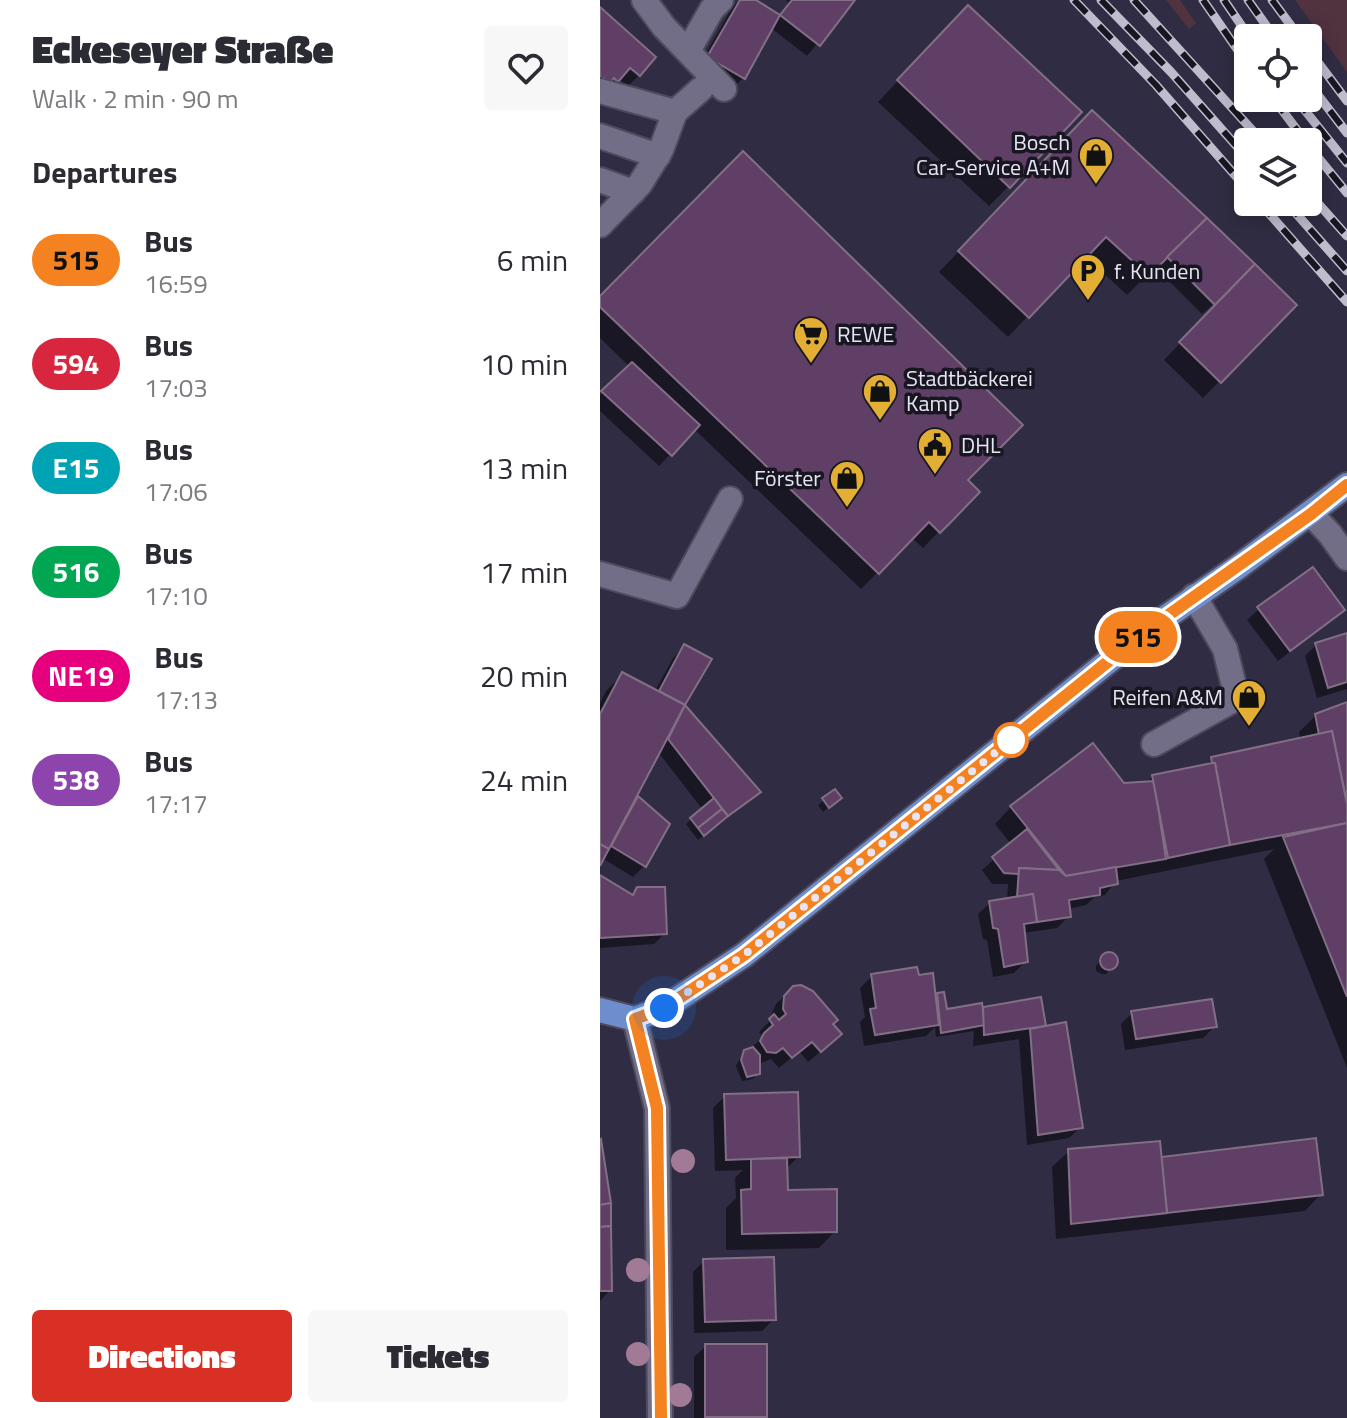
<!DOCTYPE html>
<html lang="en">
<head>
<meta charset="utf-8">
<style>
  body { margin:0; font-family:"Titillium Web",sans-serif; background:#f7f7f7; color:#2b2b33; height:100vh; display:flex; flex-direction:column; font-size:30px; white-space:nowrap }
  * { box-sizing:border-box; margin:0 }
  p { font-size:26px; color:#7c7c81 }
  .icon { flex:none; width:44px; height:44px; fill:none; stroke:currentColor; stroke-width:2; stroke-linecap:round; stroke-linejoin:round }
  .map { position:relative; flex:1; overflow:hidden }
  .sheet { display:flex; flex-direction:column; background:#fff; width:600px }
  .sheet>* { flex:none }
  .badge { padding:0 16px; border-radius:26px; font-size:28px; line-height:52px }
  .tools { position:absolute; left:634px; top:24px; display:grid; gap:16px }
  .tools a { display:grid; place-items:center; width:88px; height:88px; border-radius:8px; background:#fff; box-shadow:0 4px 20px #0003; font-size:40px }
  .you { position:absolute; width:40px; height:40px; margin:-20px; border:6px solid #fff; border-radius:50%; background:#1a73e8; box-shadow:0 0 0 12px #1a73e833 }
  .map>.badge { position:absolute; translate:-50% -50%; box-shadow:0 0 0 4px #fff }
  h2 { padding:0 32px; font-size:30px; line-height:72px }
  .round { display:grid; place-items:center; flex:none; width:84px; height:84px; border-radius:8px; background:#f7f7f7 }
  .summary { display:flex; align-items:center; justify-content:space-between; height:136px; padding:0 32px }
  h1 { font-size:38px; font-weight:800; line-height:60px }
  .primary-button { display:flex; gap:16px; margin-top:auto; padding:16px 32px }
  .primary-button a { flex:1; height:92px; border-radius:8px; background:#d93025; color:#fff; font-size:32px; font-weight:800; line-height:92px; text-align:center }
  .primary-button a+a { background:#f7f7f7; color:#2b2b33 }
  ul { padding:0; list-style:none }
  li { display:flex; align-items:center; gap:24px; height:104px; padding:0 32px }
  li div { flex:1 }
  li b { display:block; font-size:30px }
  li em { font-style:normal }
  li .badge { min-width:88px; font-weight:700; text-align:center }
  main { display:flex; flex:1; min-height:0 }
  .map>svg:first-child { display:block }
  .green { fill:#51323f }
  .shadow { fill:#0007 }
  .building { fill:#603f66; stroke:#826f85; stroke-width:2 }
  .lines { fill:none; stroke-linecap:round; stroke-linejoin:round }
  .minor-casing { stroke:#4e4a5e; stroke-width:28 }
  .major-casing { stroke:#4e4a5e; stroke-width:28 }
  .minor { stroke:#726e88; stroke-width:24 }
  .major { stroke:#6e8dcc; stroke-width:24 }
  .rail-casing { stroke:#bebccd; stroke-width:9 }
  .rail { stroke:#181620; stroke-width:6; stroke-dasharray:18; stroke-linecap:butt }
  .tree { fill:#a17b95 }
  .line-casing { stroke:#fff; stroke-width:18 }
  .line { stroke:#f58220; stroke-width:12 }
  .walk { stroke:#e7e5f4; stroke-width:8; stroke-dasharray:0 14.4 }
  .stop-dot { fill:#fff; stroke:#f58220; stroke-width:4 }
  .labels { text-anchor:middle; stroke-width:7; stroke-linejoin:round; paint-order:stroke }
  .poi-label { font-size:22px; fill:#e7e5f4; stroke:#181620; text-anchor:start }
</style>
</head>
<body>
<main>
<section class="sheet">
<div class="summary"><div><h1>Eckeseyer Straße</h1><p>Walk · 2 min · 90 m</p></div><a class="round"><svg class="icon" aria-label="heart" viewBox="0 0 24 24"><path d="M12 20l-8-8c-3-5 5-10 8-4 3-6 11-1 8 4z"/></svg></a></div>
<h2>Departures</h2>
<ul>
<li><span class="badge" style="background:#f58220;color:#111">515</span><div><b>Bus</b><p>16:59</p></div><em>6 min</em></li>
<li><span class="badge" style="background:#d7263d;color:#fff">594</span><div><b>Bus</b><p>17:03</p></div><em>10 min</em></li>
<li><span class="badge" style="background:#00a3b4;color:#fff">E15</span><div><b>Bus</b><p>17:06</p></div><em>13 min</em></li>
<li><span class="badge" style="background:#00a651;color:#fff">516</span><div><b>Bus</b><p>17:10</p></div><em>17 min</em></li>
<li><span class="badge" style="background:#e6007e;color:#fff">NE19</span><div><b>Bus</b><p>17:13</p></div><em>20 min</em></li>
<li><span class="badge" style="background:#8e44ad;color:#fff">538</span><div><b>Bus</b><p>17:17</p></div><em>24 min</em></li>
</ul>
<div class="primary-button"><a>Directions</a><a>Tickets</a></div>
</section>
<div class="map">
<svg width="747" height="1418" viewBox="0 0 747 1418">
  <rect width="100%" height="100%" fill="#302c43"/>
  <g class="green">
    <path d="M566,0H580L596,23L589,29Z"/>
    <path d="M695,0H747V72Z"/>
  </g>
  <g class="shadow">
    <path d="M140,0H153L179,17L189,3L186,0H253L207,56L171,28L143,78L132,89L97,69L133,6Z"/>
    <path d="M0,8L39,75L28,86L19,79L6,92L0,90Z"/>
    <path d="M348,28L409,186L389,206L278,102Z"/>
    <path d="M472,133L605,219L694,305L603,398L564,360L617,305L614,303L602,314L555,267L527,295L485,256L408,337L339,272Z"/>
    <path d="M0,299L366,480L377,492L323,548L312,538L261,589L94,429L59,466L0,411V395L30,367L0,338Z"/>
    <path d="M659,609L743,610L678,661L647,620Z"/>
    <path d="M747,636V689L717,698L705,656L716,645Z"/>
    <path d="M85,646L109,660L83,705L158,792L98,840L86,824L103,810L58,752L32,804L38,798L68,825L44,866L33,877L2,858L0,862V703L6,691L23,674L55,691L73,658Z"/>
    <path d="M747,705V1068L664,859L674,849L516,881L505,895L495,897L486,905L468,909L469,916L457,928L423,933L426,961L414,973L393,977L387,940L383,939L378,914L390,903L407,900L408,884H392L382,870L411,844L395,824L411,807L523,785L546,783L553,776L605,767L612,759L701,741L699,732L716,715Z"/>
    <path d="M234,792V803L223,812L218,805Z"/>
    <path d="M0,878L31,896L38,889L65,933L54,944L0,948Z"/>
    <path d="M511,954L516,963L506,974H501L496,971V966L505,955Z"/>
    <path d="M272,976L317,977L334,999L337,995L346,1011L381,1009L439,999L444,1028L481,1127L469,1138L427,1145L419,1039L373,1046L374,1031L336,1037L335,1027L326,1036L264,1046L260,1022L265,1017L260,988Z"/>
    <path d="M188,992L230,1024L228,1045L208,1062L199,1051L179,1068L171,1059L158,1064V1073L153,1079L142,1081L136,1066L140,1058L163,1037L159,1032L173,1018L171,1015L176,1004Z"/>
    <path d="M532,1013L615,1026L603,1038L525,1050L521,1024Z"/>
    <path d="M125,1096L198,1157L187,1168L186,1192L235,1231L219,1248L126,1250V1208L136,1198L135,1178L143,1170L115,1171L113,1108Z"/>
    <path d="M0,1148L10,1290L0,1301Z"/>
    <path d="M469,1151L721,1194L705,1211L456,1239L452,1167Z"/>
    <path d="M104,1261L173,1320L162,1331L94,1333L93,1272Z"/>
    <path d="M106,1346L165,1416L164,1418H94V1357Z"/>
  </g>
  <g class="building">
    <path d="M140,0H156L180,15L145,79L107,57Z"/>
    <path d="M192,0H255L220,46L180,15Z"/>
    <path d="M368,5L482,112L410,188L297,80Z"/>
    <path d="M0,7L56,57L40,76L30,68L18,82L14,78L10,83L4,78L0,82Z"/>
    <path d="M492,110L607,218L549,276L506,237L429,318L358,251Z"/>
    <path d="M143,151L423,425L368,480L380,492L351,522L340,533L329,522L279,574L0,307V296Z"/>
    <path d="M607,218L655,264L615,305L567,257Z"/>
    <path d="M655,264L697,305L621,383L579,342Z"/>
    <path d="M32,362L100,425L72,456L1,391Z"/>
    <path d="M713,567L745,610L690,651L657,607Z"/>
    <path d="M747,633V682L728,688L715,643Z"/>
    <path d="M84,644L112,659L85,705L59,691Z"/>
    <path d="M22,672L85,705L9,849L0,844V714Z"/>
    <path d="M747,702V804L732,731L719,735L715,714Z"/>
    <path d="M85,705L161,792L128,816L68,739Z"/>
    <path d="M732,731L747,804V823L630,845L615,763H612L611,757Z"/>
    <path d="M493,743L524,783L554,781L566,859L466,876L410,806Z"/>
    <path d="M612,763H615L630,845L568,858L552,775Z"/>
    <path d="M235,789L242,798L229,808L222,798Z"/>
    <path d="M38,796L70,824L46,867L11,846Z"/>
    <path d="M114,798L122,809L98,828L90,818Z"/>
    <path d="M122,809L128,816L104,836L98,828Z"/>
    <path d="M747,823V997L683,837Z"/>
    <path d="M427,829L459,870L419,868V874L404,873L392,857Z"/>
    <path d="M0,844L9,849L0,866Z"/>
    <path d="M516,867L518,884L500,888V895L469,900L471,917L437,922L433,894L417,897L419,868L459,870L466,876Z"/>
    <path d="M0,875L33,895L37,887H65L67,934L0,938Z"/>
    <path d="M433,894L437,922L424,924L428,962L404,967L398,929L393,928L389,901Z"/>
    <circle cx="509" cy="961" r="9"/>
    <path d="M317,967L319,975L333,973L339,1025L275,1035L270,1009L276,1008L271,974Z"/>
    <path d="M201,985L213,991L238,1020L233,1024L242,1034L221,1052L212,1042L192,1058L183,1048L176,1053L167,1052L160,1041L164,1033L173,1025L169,1019L174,1014L179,1020L186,1014L183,1009L184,996L193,986Z"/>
    <path d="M344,992L347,1009L382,1003L385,1025L341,1033L337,993Z"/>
    <path d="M441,997L446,1026L384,1035L383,1007Z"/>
    <path d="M612,999L617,1027L536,1039L531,1011Z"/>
    <path d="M466,1022L483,1128L438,1135L430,1029Z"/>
    <path d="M153,1047L160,1055V1074L147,1077L141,1060L144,1050Z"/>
    <path d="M198,1092L200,1157L126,1160L124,1094Z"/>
    <path d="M716,1138L723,1195L567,1213L561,1157Z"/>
    <path d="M1,1139L11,1203L0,1205V1140Z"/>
    <path d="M560,1141L567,1213L471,1224L468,1149Z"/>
    <path d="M187,1158L188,1190L237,1189V1232L142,1234L141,1190L151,1189V1159Z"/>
    <path d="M11,1203V1226L0,1227V1205Z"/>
    <path d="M11,1226L12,1291H0V1227Z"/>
    <path d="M174,1257L176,1320L105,1322L103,1259Z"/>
    <rect x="105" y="1344" width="62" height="73"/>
  </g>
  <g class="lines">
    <g class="minor-casing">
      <g id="minor">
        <path d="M44,0L64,27L124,89"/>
        <path d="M88,51L112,9L121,0"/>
        <path d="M0,91L75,112"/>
        <path d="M0,136L58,156"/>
        <path d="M0,180L33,192"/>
        <path d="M0,225L40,184L61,150L75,112L101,89"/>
        <path d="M711,514L730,534L747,558"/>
        <path d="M0,574L77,596L130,499"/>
        <path d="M554,744L637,698L625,649L594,596"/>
        <path d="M35,1019L57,1108L60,1418"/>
      </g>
    </g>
    <g class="major-casing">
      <path id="major" d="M0,1010L35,1019L64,1008L144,955L546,631L638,567L747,485"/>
    </g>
    <use href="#minor" class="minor"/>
    <use href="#major" class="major"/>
    <g class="rail-casing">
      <g id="rail">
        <path d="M474,0L556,85L648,190"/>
        <path d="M501,0L571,72L648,159"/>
        <path d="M534,0L663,142"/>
        <path d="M603,0L648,65"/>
        <path d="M624,0L650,38"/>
        <path d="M648,0L675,38"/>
        <path d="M672,0L700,38"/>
        <path d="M708,49L747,101"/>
        <path d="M708,82L747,133"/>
        <path d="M673,98L706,142"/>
        <path d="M695,98L747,163"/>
        <path d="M708,145L747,193"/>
        <path d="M708,192L747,236"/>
        <path d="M659,202L747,302"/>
        <path d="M686,202L747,271"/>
      </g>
    </g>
    <use href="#rail" class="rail"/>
  </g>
  <g class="tree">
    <circle cx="83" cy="1161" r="12"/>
    <circle cx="38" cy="1270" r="12"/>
    <circle cx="38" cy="1354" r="12"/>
    <circle cx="80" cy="1395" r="12"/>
  </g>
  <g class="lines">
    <g class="line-casing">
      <path id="line" d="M61,1418L57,1108L35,1019L64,1008L144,955L546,631L711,514L747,485"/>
    </g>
    <use href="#line" class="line"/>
    <path class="walk" d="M64,1008L144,955L411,740"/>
  </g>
  <defs>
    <g id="shop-pin" transform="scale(1.8)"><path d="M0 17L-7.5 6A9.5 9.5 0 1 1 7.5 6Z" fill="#e2ae34" stroke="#181620"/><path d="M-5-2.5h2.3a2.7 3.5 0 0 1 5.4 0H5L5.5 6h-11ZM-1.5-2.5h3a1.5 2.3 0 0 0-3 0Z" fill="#111"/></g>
    <g id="parking-pin" transform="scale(1.8)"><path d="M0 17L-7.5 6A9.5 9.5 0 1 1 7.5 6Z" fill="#e2ae34" stroke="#181620"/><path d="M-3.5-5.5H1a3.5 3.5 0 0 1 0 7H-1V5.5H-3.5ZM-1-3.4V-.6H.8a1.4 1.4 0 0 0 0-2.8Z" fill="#111"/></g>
    <g id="supermarket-pin" transform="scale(1.8)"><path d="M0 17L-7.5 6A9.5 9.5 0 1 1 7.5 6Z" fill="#e2ae34" stroke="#181620"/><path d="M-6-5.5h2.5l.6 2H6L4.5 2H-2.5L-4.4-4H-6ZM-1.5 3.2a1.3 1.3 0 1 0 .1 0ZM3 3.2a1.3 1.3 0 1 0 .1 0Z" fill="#111"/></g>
    <g id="civic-pin" transform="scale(1.8)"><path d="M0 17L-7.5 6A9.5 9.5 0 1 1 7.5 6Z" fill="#e2ae34" stroke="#181620"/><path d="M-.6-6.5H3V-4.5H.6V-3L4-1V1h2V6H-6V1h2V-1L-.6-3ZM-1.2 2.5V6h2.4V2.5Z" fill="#111"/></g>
  </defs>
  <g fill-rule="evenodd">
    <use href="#shop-pin" x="496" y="155"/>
    <use href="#parking-pin" x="488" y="271"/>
    <use href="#supermarket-pin" x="211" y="334"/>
    <use href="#shop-pin" x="280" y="391"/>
    <use href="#civic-pin" x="335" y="445"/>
    <use href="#shop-pin" x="247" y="478"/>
    <use href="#shop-pin" x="649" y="697"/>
  </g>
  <circle class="stop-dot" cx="411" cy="740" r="16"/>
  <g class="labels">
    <g class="poi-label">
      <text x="470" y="150" text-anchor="end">Bosch<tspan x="470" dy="25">Car-Service A+M</tspan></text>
      <text x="514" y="279">f. Kunden</text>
      <text x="237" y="342">REWE</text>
      <text x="306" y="386">Stadtbäckerei<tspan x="306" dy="25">Kamp</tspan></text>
      <text x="361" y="453">DHL</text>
      <text x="221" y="486" text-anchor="end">Förster</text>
      <text x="623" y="705" text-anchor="end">Reifen A&amp;M</text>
    </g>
  </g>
</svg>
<div class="tools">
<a><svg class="icon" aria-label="locate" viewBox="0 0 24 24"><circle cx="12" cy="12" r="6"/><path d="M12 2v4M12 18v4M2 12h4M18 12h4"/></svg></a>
<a><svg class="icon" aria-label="layers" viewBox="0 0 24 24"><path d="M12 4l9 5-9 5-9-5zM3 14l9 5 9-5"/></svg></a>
</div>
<div class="you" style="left:64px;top:1008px"></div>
<b class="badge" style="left:538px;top:637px;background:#f58220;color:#111">515</b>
</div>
</main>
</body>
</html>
